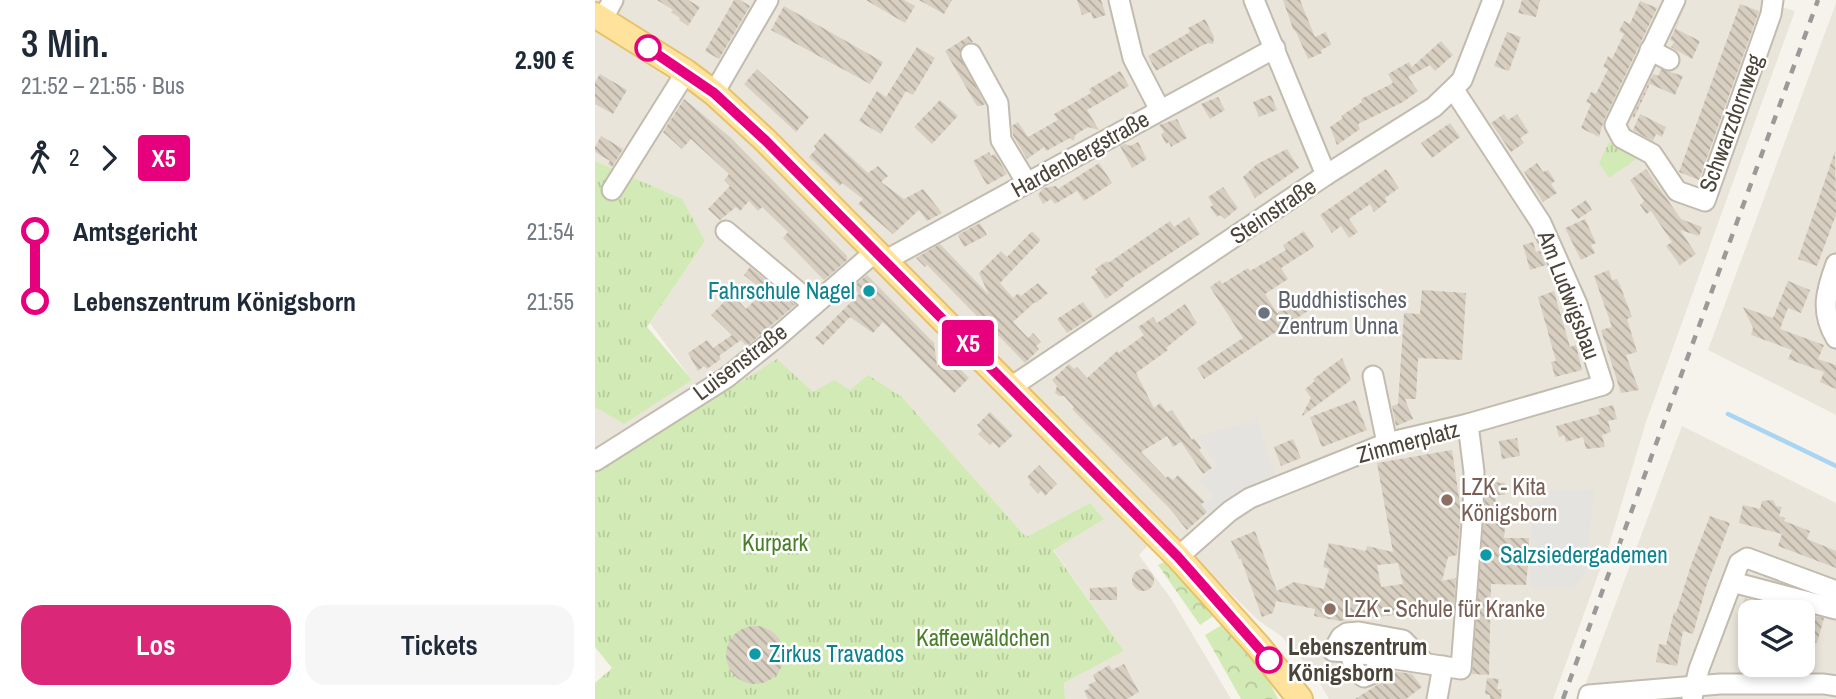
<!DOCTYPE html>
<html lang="de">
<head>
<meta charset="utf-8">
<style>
  body { margin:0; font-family:"Archivo Narrow",sans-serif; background:#f6f6f7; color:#1f2937; height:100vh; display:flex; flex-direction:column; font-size:26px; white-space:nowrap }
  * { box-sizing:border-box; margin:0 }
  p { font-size:23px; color:#747a83 }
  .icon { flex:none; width:38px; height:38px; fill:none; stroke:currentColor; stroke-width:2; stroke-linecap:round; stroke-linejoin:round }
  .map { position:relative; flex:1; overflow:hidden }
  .details { display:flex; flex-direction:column; background:#fff; width:595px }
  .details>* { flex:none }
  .badge { padding:0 14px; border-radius:5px; font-size:24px; line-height:46px }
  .tools { position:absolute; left:1143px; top:600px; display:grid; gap:14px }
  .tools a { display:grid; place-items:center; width:77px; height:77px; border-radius:14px; background:#fff; box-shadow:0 4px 10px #0003; font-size:35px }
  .map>.badge { position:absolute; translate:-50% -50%; box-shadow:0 0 0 4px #fff }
  .legs { display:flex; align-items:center; gap:10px; height:77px; padding:0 21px; font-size:23px }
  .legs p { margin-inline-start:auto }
  .headline { display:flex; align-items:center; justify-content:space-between; height:119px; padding:0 21px }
  h1 { font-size:38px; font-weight:600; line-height:52px }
  .primary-button { display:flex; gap:14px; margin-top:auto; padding:14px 21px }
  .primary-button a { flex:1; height:80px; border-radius:21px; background:#db2777; color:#fff; font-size:28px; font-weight:600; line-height:80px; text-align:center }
  .primary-button a+a { background:#f6f6f7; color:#1f2937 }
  ul { padding:0 21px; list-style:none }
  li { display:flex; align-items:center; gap:24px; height:70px; font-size:26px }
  li i { display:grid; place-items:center; width:10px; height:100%; margin:0 9px; background:currentColor }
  li i::after { content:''; width:18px; height:18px; margin:-9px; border:5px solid; border-radius:50%; background:#fff }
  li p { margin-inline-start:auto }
  li:first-child i { background:linear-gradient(#0000 50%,currentColor 0) }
  li:last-child i { background:linear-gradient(currentColor 50%,#0000 0) }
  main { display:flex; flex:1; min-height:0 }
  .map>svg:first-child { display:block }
  .residential { fill:#eae5da; fill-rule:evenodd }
  .forest { fill:url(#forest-crowns) }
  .park { fill:url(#park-tufts) }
  .parking { fill:#e5e3e0 }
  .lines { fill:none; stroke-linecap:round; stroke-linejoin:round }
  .stream { stroke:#a9d4f2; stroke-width:4.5 }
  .building { fill:url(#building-back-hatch); fill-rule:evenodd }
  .minor-casing { stroke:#c2bbae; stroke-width:23 }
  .major-casing { stroke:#e6c16a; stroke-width:28 }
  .minor { stroke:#fff; stroke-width:19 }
  .major { stroke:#ffe39c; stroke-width:24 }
  .rail { stroke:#9a9a9a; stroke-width:4.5; stroke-dasharray:9 9; stroke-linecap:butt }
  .line-1-casing { stroke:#fff; stroke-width:16 }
  .line-1 { stroke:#e6007e; stroke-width:10 }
  .stop-1-dot { fill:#fff; stroke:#e6007e; stroke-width:3.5 }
  .culture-dot { fill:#0f9aa8; stroke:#fff; stroke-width:2.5 }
  .worship-dot { fill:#6b7280; stroke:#fff; stroke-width:2.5 }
  .education-dot { fill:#8d6e63; stroke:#fff; stroke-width:2.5 }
  .labels { text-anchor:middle; stroke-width:5; stroke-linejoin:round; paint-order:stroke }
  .street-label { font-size:23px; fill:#4b4439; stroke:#fff }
  .culture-label { font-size:23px; fill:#0d838f; stroke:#fff; text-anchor:start }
  .worship-label { font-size:23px; fill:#5b616d; stroke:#fff; text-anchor:start }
  .education-label { font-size:23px; fill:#785e54; stroke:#fff; text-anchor:start }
  .park-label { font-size:23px; fill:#4a7f2a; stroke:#fff }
  .stop-label { font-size:23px; font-weight:bold; fill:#4b4439; stroke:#fff; text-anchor:start }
</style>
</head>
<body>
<main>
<section class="details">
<div class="headline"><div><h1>3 Min.</h1><p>21:52 – 21:55 · Bus</p></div><b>2.90 €</b></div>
<div class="legs"><svg class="icon" aria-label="walk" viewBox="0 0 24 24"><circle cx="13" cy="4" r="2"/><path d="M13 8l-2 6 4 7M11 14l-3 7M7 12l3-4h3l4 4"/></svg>2<svg class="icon" aria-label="forward" viewBox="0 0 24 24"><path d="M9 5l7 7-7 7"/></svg><b class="badge" style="background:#e6007e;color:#fff">X5</b></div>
<ul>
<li><i style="color:#e6007e"></i><b>Amtsgericht</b><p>21:54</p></li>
<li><i style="color:#e6007e"></i><b>Lebenszentrum Königsborn</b><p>21:55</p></li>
</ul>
<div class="primary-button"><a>Los</a><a>Tickets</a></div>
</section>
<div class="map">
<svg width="1241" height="699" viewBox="0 0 1241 699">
  <defs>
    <pattern id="forest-crowns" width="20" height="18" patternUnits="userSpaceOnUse" patternTransform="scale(1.75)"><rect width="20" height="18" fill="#d2eab5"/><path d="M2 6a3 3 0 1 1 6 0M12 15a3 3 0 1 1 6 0" fill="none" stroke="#b6ca9c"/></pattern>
    <pattern id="park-tufts" width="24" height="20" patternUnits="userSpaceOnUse" patternTransform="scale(1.75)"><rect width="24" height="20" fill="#d2eab5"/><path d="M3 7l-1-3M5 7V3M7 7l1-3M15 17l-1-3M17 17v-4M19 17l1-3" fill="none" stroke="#b6ca9c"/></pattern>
    <pattern id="building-back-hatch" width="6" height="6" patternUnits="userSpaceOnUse" patternTransform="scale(1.75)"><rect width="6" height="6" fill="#d8cfc1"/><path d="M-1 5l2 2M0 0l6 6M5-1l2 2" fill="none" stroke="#b1aa9e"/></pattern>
  </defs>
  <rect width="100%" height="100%" fill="#f6f3ec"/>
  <g class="residential">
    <path d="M0,0H1173V3L1200,11L1051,422L1015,542L958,699H734L718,672L686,636L664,621L569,528L544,555L577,600L636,699H470L469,683L529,651L458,549L508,518L495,503L431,537L307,397L273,376L255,390L113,402L0,473V406L97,380L55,323L110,241L86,199L0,161Z"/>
    <path d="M1241,3V415L1113,350Z"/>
    <path d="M1087,426L1241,503V699H985ZM1155,612H1208V665H1155Z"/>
  </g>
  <g class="forest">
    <path d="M569,562L620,615L605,625L563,565Z"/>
    <path d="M627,625L668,670L683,699H646L610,635Z"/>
  </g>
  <g class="park">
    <path d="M1014,142L1045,156L1014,178L1004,163Z"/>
    <path d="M0,161L87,199L110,241L52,327L97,380L29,424L0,407Z"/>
    <path d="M182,359L218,392L239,380L255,390L273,375L307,397L431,537L495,503L509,519L458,550L529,651L469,683L470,699H0V683L17,668L0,647V473Z"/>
  </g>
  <g class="parking">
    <path d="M662,419L681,478L639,497L618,516L608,505L619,496L603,481L623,465L601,437Z"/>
    <path d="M999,489L992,568L980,589L935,588L937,502H948V491Z"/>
  </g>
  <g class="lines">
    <path class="stream" d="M1133,414L1241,466"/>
  </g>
  <g class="building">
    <path d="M62,0H93L105,7L93,26L84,20L85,18L76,12L78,10Z"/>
    <path d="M139,0H145L155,6L124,59L110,51Z"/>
    <path d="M271,0H309L320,6L310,23Z"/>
    <path d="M324,0H357L349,14Z"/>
    <path d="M482,0H506L511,15L498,19L496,12L487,15Z"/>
    <path d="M688,0H705L720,37L731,32L736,45L726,50L727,53L713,59L701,32L698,29Z"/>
    <path d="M927,0H945L941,17L923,13Z"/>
    <path d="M1045,1L1062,8L1009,120L1004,137L986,128L996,104L991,102L996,92L1001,94L1013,69L1008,67L1013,56L1017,59L1029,34L1024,31L1029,21L1035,24Z"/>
    <path d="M1145,4L1164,11L1104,180L1084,172Z"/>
    <path d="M189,6L288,62L275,84L176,30Z"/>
    <path d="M1085,18L1081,29L1105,41L1097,59L1076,47L1079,42L1075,40Z"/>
    <path d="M610,19L619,37L618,44L613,43L604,47L561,71L553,56L595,32L593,28Z"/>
    <path d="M912,32L926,37L914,71L899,66Z"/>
    <path d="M374,36L378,42L370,44L364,54L390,104L386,106H382L350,51Z"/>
    <path d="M846,41L858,55L840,71L835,65L813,77L823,91L808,102L763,124L765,129L742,145L735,127L748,118L746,116L767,102L766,99L798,83L793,74L814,62L817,67Z"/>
    <path d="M322,47L340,58L318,95L311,91L286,134L264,121L282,91L291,97Z"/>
    <path d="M162,69L214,117L201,132L149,84Z"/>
    <path d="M1066,69L1088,76L1080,95L1055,84L1039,118L1037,117L1058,74L1063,76Z"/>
    <path d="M525,71L534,86L492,110L504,130L493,127L480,135L479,141L475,138L451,151L449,147L432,159L418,135L417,126L423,122L433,137L463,120L459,114L496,93L494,89Z"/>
    <path d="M5,74L32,90L18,114L0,104V82Z"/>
    <path d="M676,95L682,110L664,117L658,102Z"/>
    <path d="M623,97L630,110L615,119L606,104Z"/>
    <path d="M89,99L135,137L252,256V260L229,280L188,238L193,232L167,207L163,211L154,201L145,211L141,207L125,220L113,209L135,186L129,180L134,174L96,139L87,149L68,132Z"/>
    <path d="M345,100L363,116L337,144L319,127Z"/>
    <path d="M909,114L913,120L922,114L934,132L925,138L929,143L916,152L896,123Z"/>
    <path d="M1045,114L1071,127L1067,137L1061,134L1058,141L1038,130Z"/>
    <path d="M582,119L592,138L576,147L574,142L571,144L566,134L569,132L564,125Z"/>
    <path d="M855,123L865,137L837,158L826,143Z"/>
    <path d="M230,133L273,173L283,166L293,176L286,182L309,199L328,189L347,213L332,221L324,210L298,234L263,204L268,199L247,183L245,186L214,157L221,149L219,146Z"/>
    <path d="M6,136L28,149L17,167L13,164L15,161L0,152V147Z"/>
    <path d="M543,142L552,159L537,168L525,146L530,144L535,146Z"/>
    <path d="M692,149L704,168L660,198L648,177L662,164Z"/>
    <path d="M1240,151L1241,215L1222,266L1203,259Z"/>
    <path d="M394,152L396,156L400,154L412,174L392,185L378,161Z"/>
    <path d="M504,163L517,183L489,201L482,191L460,204L456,199L448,204L443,195L448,188L461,186L463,189Z"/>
    <path d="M942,163L948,172L953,170L960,181L956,184L962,193L948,202L929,172Z"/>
    <path d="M791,169L804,188L790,198L792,202L779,212L775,204L754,219L763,232L754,238L746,226L737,233L725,215Z"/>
    <path d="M1051,169L1086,219L1107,227L1104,236L1085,230L1101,254L1085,265L1071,246L1077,242L1056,211L1051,214L1048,209L1045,205L1049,201L1035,180Z"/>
    <path d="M628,187L643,208L630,219L625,215L622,217L615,207L618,205L613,197Z"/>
    <path d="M991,200L997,210L983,219L976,210Z"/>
    <path d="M594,217L605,234L528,284L529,286L511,299L496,277L503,272L500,269L512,261L513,263L575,221L579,227Z"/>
    <path d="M990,219L1001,243L996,245L1000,253L986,260L970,228Z"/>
    <path d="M385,223L392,235L369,247L363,235Z"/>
    <path d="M437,231L446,240L405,283L418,298L423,293L426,296L443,283L453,293L441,303L440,302L418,322L433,338L438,333L446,342L441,346L444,349L430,363L404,336L402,337L332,265L330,267L321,258L345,244L394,295L384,273L406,251L412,257Z"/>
    <path d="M709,231L719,247L686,268L693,279L670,294L682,313L711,294L719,307L609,379L602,368L648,338L615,287L625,280L627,284L653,268L655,271L691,250L688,245Z"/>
    <path d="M938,242L941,252L945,251L951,265L935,270L928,245Z"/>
    <path d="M155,267L200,305L152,346L146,340L124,356L126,359L112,369L109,366L103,371L93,353L112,340L118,348L137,335L116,315L137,294L151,309L169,291L149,275Z"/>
    <path d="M1014,270L1017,280L1022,279L1025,285L1037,317L1032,319L1042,352L1031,355L1044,390L1026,393L1006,330L1017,327L999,276Z"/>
    <path d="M272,275L339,343L342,366L352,356L374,378L359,393L288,322L278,333L255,317L228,345L220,338L264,294L258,287Z"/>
    <path d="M1193,281L1215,290L1206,313L1193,308L1185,329L1229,345L1223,359L1241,365V389L1225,382L1229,372L1193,359L1197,350L1156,335L1158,328L1148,307L1178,318Z"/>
    <path d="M827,290L871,293L867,360L823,358L821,399H810L818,419L801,426L797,406L803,404L809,313L825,314Z"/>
    <path d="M959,291L975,347L981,345L987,370L960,377L956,362L961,361L943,297Z"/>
    <path d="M488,302L498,316L472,333L462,319Z"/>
    <path d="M590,304L602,323L571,348L573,350L541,373L559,408L565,403L572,412L577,410L597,440L599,438L606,448L604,450L617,468L608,474L586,442L578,447L572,436L546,452L571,478L573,476L578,480L583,475L610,502L606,504L612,512L592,530L575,509L477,409L479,407L469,396H464L460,393L462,386L457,380L474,364L479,369L482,367L492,378L522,351L524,353L549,335L543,327L558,317L562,323Z"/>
    <path d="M747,358L756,380L706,417L716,398L710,389L720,381L718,379Z"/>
    <path d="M760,400L772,430L727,447L715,417Z"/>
    <path d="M1018,405L1022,419L1013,421L1016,432L1007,435L1010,447L991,449L988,437L971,442L969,435L964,437L961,426L1005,414L1003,409Z"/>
    <path d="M395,412L418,435L404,448L398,442L395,445L383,434L387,430L382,425Z"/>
    <path d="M922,438L925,456L907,459L904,441Z"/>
    <path d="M698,439L706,458L686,466L679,447Z"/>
    <path d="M857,450L866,511L862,555L853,557L847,581L861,578L859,605L785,617L744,621L719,616L720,609L681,601L678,613L667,617L646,559H644L636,541L660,531L682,591L699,582L729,589L734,569L728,567L734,543L771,551L772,546L798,552L782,463ZM803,563L808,584L786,587L782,565Z"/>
    <path d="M444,465L462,484L450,496L446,491L443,494L434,484L436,482L432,477Z"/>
    <path d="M893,482L910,483V495H901L900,515L911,516L909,538H934L933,565L931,585L896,584L894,675L877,674L891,485Z"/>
    <path d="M1178,500L1181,506L1187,507L1184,516L1190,518L1189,521L1215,531L1212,539L1241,551V568L1183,546L1187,534L1144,523L1148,505L1165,509L1167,501Z"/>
    <path d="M1115,516L1135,523L1111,587L1098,634L1088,631L1082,666L1061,662L1064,644L1071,645L1079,612L1081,613L1096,565Z"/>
    <circle cx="548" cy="580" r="11"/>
    <path d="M522,587V600H495V588Z"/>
    <path d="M1150,598L1192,610V612H1145Z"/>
    <path d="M1214,615L1229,618L1222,643L1208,639Z"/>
    <circle cx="160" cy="655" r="29"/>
    <path d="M529,664L544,692L532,699H493L489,691L495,688L493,685L501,681L498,675L514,665L517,670Z"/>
    <path d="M797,671L817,674L827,687L811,699H760L787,682Z"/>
    <path d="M892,678L904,679L902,689H907L906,699H895V695L890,694Z"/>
  </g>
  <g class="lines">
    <g class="minor-casing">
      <g id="minor">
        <path d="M524,0L538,58L565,110"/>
        <path d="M659,0L731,175"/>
        <path d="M1080,0L1020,125L1027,138L1057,154L1082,191L1110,201L1176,14L1178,0"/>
        <path d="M7,20L18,0"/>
        <path d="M1055,50L1074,60"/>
        <path d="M376,54L403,103L406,140L432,183"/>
        <path d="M859,90L946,223L982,304L1008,385L873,424"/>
        <path d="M119,93L173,0"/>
        <path d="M17,190L91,72"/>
        <path d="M131,231L219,305"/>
        <path d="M291,260L680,48"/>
        <path d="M1241,264C1231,291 1225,312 1241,338"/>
        <path d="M778,376L792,443"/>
        <path d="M416,387L731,175L839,107L867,80L898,0"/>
        <path d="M0,461L131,378L181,338L281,251"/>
        <path d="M583,557L635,511L655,498L792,443L873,424L879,472L878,510L866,669L755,652L760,671L769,677L779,673L786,656"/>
        <path d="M1137,582L1241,609"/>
        <path d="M755,652L738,651L746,637L752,633L764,632L808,640L830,663"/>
        <path d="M1097,698L1104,669L1144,563L1152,558L1241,591"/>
        <path d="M842,699L848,666"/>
        <path d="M993,699L994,695L1125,684H1229L1241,686"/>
      </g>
    </g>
    <g class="major-casing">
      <path id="major" d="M0,15L91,72L119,93L170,140L583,557L663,646L705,699"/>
    </g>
    <use href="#minor" class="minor"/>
    <use href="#major" class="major"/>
    <path class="rail" d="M968,699L1223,0"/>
  </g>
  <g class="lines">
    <g class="line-1-casing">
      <path id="line-1" d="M53,48L119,93L170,140L583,557L674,660"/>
    </g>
    <use href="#line-1" class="line-1"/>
  </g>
  <g class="stop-1-dot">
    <circle cx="53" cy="48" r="12"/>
    <circle cx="674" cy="660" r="12"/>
  </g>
  <g class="culture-dot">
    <circle cx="274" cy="291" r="7"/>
    <circle cx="891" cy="555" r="7"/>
    <circle cx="160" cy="654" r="7"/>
  </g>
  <circle class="worship-dot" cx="669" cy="313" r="7"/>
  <g class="education-dot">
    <circle cx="852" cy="500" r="7"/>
    <circle cx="735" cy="609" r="7"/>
  </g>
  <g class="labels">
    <g class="street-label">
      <text transform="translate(1136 123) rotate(-70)" y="8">Schwarzdornweg</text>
      <text transform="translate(485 154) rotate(-29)" y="8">Hardenbergstraße</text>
      <text transform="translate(678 211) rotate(-34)" y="8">Steinstraße</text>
      <text transform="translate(974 295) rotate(69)" y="8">Am Ludwigsbau</text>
      <text transform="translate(145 362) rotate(-37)" y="8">Luisenstraße</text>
      <text transform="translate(813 442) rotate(-15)" y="8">Zimmerplatz</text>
    </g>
    <g class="culture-label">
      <text x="260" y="299" text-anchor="end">Fahrschule Nagel</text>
      <text x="905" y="563">Salzsiedergademen</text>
      <text x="174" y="662">Zirkus Travados</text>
    </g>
    <g class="worship-label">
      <text x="683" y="308">Buddhistisches<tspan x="683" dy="26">Zentrum Unna</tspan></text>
    </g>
    <g class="education-label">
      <text x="866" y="495">LZK - Kita<tspan x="866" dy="26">Königsborn</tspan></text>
      <text x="749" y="617">LZK - Schule für Kranke</text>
    </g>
    <g class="park-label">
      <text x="180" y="551">Kurpark</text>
      <text x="388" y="646">Kaffeewäldchen</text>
    </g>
    <g class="stop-label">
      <text x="693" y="655">Lebenszentrum<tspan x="693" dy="26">Königsborn</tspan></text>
    </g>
  </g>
</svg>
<div class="tools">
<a><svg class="icon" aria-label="layers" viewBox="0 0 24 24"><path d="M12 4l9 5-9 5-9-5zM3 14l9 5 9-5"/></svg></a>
</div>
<b class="badge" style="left:373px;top:343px;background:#e6007e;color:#fff">X5</b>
</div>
</main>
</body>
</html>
